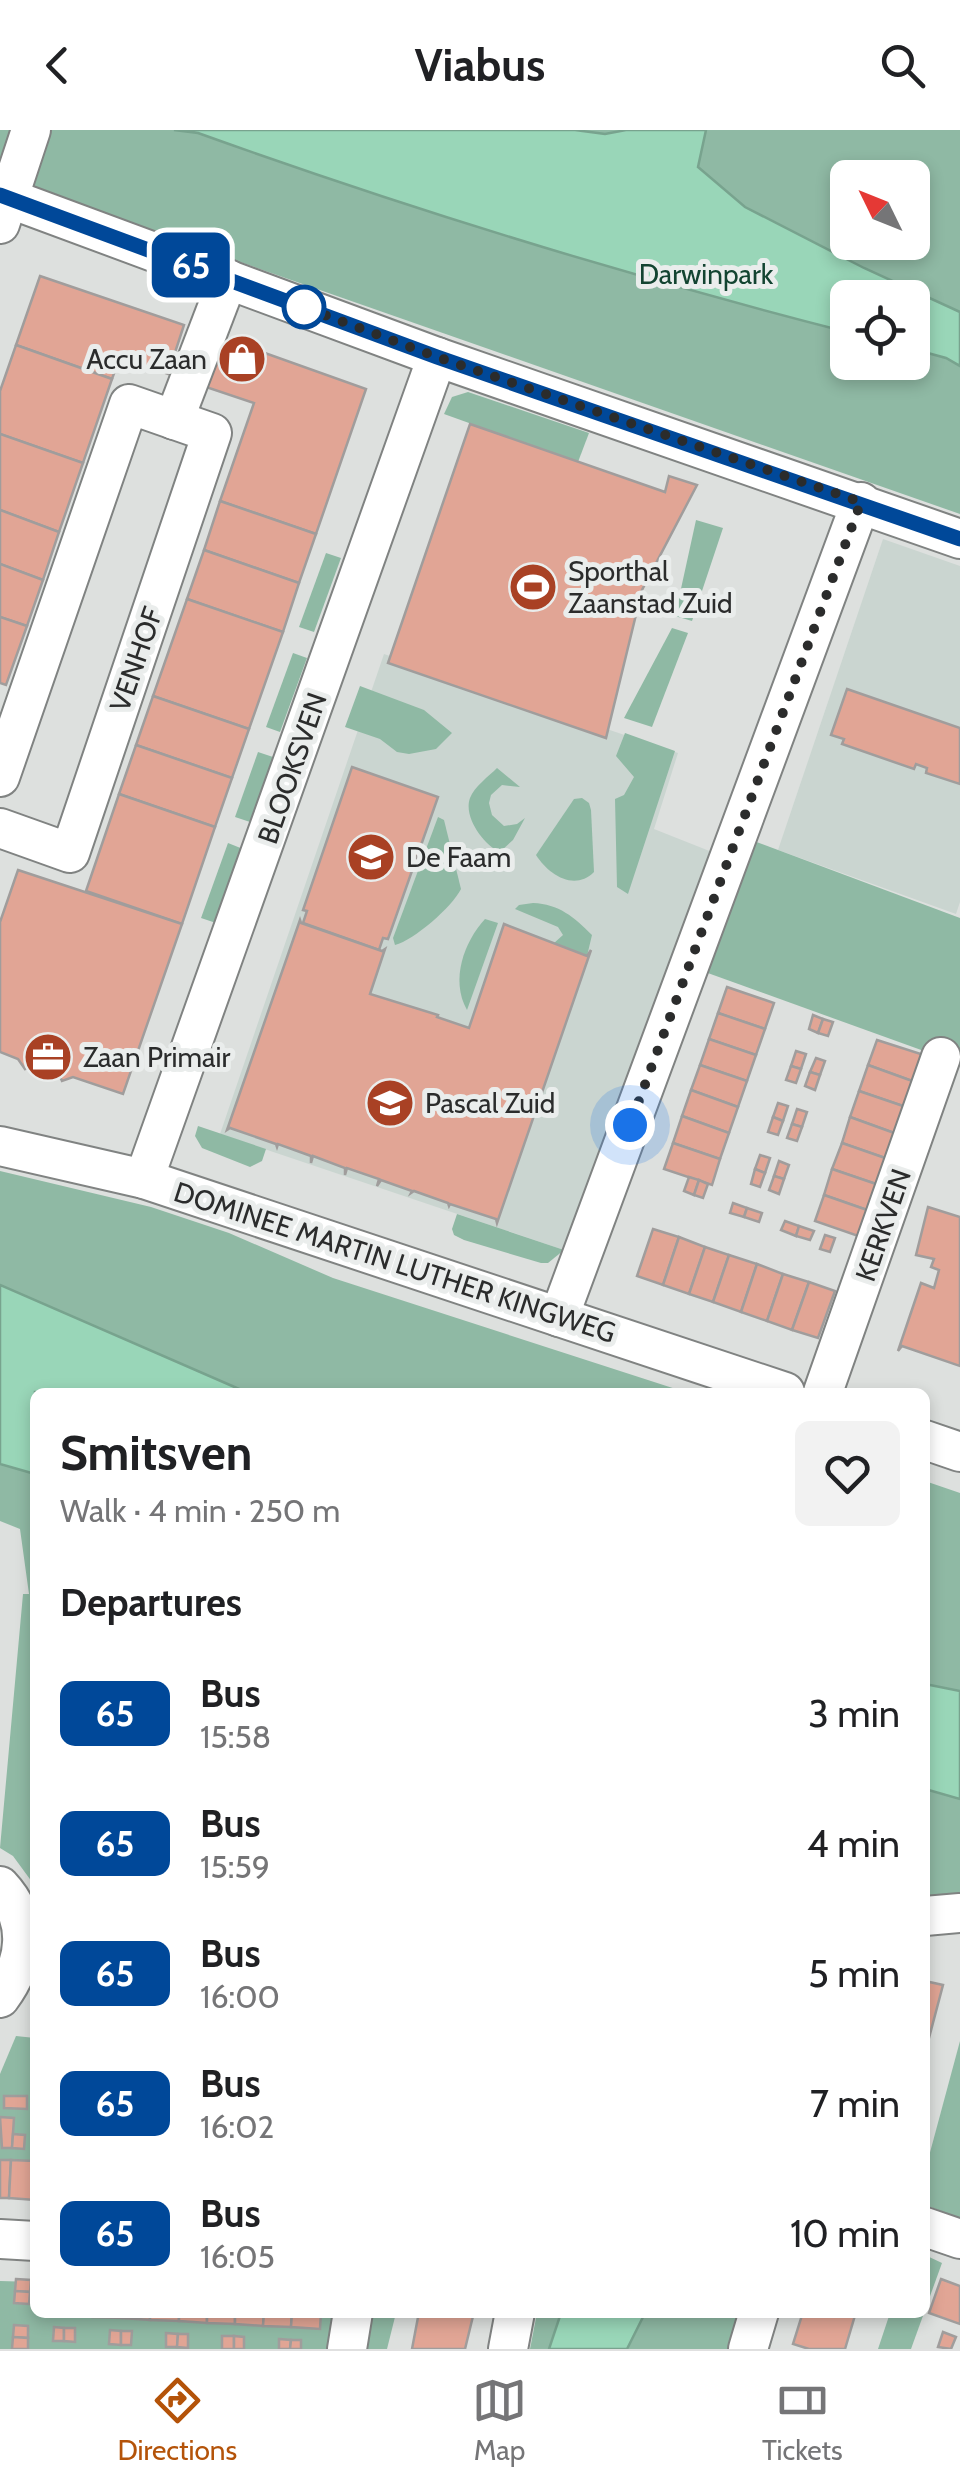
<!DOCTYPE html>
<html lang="en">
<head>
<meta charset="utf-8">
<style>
  body { margin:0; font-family:Cabin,sans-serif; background:#f2f2f2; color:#202124; height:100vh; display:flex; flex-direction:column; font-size:38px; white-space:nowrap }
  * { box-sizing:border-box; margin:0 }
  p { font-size:32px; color:#757577 }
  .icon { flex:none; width:55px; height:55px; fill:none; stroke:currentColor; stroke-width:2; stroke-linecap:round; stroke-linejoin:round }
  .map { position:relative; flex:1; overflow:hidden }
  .panel { position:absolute; left:30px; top:1258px; width:900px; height:930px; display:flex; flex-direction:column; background:#fff; border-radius:15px; box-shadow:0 5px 15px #0003 }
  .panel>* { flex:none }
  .badge { padding:0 20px; border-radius:15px; font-size:35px; line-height:65px }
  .needle { width:65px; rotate:313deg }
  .buttons { position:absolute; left:830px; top:30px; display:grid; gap:20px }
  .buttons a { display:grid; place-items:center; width:100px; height:100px; border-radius:15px; background:#fff; box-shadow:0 5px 15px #0003; font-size:50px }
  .you { position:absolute; width:50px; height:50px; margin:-25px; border:8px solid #fff; border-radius:50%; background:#1a73e8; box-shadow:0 0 0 15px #1a73e833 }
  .map>.badge { position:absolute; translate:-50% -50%; box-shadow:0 0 0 5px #fff }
  h2 { padding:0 30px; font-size:38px; line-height:90px }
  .round { display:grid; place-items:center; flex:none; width:105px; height:105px; border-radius:15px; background:#f2f2f2 }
  .summary { display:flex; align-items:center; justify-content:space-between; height:170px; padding:0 30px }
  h1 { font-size:48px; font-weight:700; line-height:75px }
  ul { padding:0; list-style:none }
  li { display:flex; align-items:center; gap:30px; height:130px; padding:0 30px }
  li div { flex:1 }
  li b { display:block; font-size:38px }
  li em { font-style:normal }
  li .badge { min-width:110px; font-weight:700; text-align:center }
  header { display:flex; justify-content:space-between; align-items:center; height:130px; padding:0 30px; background:#fff; font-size:45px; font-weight:700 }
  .menu { display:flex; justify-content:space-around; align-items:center; height:140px; border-top:2px solid #e0e0e0; background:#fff; font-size:28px; color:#757577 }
  .menu a { display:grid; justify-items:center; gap:5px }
  .menu .active { color:#b45309 }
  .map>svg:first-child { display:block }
  .built { fill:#cad5d0 }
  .green { fill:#8fb9a4; fill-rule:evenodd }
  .water { fill:#99d6b8; stroke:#78a38e; stroke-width:2.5 }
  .building { fill:#e1a595; stroke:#a09d9c; stroke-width:2.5 }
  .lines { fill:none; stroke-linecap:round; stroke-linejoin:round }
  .minor-casing { stroke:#808382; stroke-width:42 }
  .minor { stroke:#fff; stroke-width:38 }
  .line-casing { stroke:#fff; stroke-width:22 }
  .line { stroke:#004899; stroke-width:15 }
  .walk { stroke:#2b2c2c; stroke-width:10; stroke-dasharray:0 18 }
  .stop-dot { fill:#fff; stroke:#004899; stroke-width:5 }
  .labels { text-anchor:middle; stroke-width:10; stroke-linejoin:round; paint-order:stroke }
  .park-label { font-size:28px; fill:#134431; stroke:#eaedec }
  .poi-label { font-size:28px; fill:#2b2c2c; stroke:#eaedec; text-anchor:start }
  .street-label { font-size:28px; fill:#2b2c2c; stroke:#eaedec }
</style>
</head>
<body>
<header><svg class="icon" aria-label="back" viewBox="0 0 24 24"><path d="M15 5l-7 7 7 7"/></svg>Viabus<svg class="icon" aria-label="search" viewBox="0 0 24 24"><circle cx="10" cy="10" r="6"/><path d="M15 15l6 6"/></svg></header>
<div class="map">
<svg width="960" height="2219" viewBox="0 0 960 2219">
  <rect width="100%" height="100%" fill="#dde0de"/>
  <g class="built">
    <path d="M883,409L960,436V772L956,784L778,720Z"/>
    <path d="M384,524L678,623L654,699L712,722L564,1120L220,1004Z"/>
  </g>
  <g class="green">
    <path d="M0,0H960V384L0,48ZM848,48H912V112H848ZM848,168H912V232H848Z"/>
    <path d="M468,262L589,303L578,332L444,284L452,267Z"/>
    <path d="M696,390L723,398L692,491L675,486Z"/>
    <path d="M326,423L341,428L314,502L299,497Z"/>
    <path d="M672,498L688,503L652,597L624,588Z"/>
    <path d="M293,523L307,528L280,602L266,597Z"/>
    <path d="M360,556L424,580L452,603L436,619L409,624L397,622L380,609L345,597Z"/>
    <path d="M625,603L675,621L628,764L617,757L615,669L624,665L634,647L616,626Z"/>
    <path d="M258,622L273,627L250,692L235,687Z"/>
    <path d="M497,638L520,657L502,655L491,665L489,673L492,685L504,696L517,694L525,688L513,710L500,722C484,715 463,687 470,668C474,657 489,646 497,638Z"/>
    <path d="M582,668L589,673L591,680L594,742C574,762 548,744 536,725L574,669Z"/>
    <path d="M438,687L444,690L461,759C452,777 414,810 395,815L393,808Z"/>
    <path d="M751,710L960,788V934L705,842Z"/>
    <path d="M228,713L243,719L216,793L201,788Z"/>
    <path d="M533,773C559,774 574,787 592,805L587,826L553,814L563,805L558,797L515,779L519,775Z"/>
    <path d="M485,789L498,793L467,880C450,850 464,812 485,789Z"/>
    <path d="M198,996L266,1019L262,1031L250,1037L202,1018L195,1006Z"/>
    <path d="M0,1041L151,1077L229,1103L333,1148L685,1262H246L0,1155Z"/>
    <path d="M457,1084L564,1120L548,1133H541L464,1110L454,1105L452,1099Z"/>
    <path d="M0,1334L35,1344V1756L13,1726L0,1718L23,1464H29L20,1399L0,1391Z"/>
    <path d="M925,1351L960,1363V1561L925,1554Z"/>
    <path d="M925,1659L960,1669V1769L925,1774Z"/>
    <path d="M16,1906L35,1908V2049L0,2048V1944Z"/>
    <path d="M960,1911V2088L925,2075V2041Z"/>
    <path d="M925,2125L942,2133L925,2180Z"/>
    <path d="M0,2151L35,2152V2182L335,2183L327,2219H0Z"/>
    <path d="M369,2183H396L387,2219H361Z"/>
    <path d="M537,2183H561L549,2219H530Z"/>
    <path d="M645,2183H744L734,2219H627Z"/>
    <path d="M890,2183H924L911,2219H878Z"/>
  </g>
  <g class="water">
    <path d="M174,0H575L605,4L626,0H706L698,37L745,77L864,138L960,182V236L946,228L913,219L912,168H848L847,202C628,146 410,79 198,3Z"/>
    <path d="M0,1155L246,1262H35V1344L0,1334Z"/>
    <path d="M925,1554L960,1561V1669L925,1659Z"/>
    <path d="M561,2183V2182L645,2183L627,2219H549Z"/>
  </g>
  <g class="building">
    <path d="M40,146L184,195L168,244L120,227L112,249L16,215Z"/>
    <path d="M223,208L366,259L316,404L220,371L254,273L206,257Z"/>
    <path d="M16,215L112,249L83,333L0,304V261Z"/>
    <path d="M470,294L665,362L669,346L697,355L642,460L606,608L388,533Z"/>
    <path d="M0,304L83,333L59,402L0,380Z"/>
    <path d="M220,371L316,404L299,453L204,420Z"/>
    <path d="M0,380L59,402L43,450L0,434Z"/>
    <path d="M204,420L299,453L283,502L187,469Z"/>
    <path d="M0,434L43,450L27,496L0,487Z"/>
    <path d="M187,469L283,502L249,599L153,566Z"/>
    <path d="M0,487L27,496L6,555L0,553Z"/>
    <path d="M847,559L960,598V654L926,643L927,638L916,634L914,639L842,614L844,609L831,605Z"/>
    <path d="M153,566L249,599L232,648L136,615Z"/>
    <path d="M136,615L232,648L215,697L119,664Z"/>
    <path d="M352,637L438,667L388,809L383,808L379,820L303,793L307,781L303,780Z"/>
    <path d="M119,664L215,697L182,794L86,761Z"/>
    <path d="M18,740L182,794L123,964L73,947L62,951L58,942L34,934L25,939L18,929L0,922V792Z"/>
    <path d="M300,790L301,793L382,821L385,819L370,864L438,885L437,887L469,898L504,794L587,826L591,820L497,1093L496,1089L450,1074L449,1076L448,1073L414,1061L411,1063L412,1061L381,1050L377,1056L379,1049L347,1038L345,1045V1038L313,1026L311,1033V1026L278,1014L277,1017L276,1014L230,998L227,1000Z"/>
    <path d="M727,857L774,873L765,899L718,883Z"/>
    <path d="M718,883L765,899L756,925L709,909Z"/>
    <path d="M813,885L823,889L818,903L809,899Z"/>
    <path d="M823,889L833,892L828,906L818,903Z"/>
    <path d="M709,909L756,925L747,951L700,935Z"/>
    <path d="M877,910L924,925L915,952L868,935Z"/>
    <path d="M796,921L806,924L801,939L791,936Z"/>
    <path d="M816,928L825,931L820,945L810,942Z"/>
    <path d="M700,935L747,951L738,977L691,960Z"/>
    <path d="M868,935L915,952L906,977L859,961Z"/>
    <path d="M791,936L801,939L796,953L786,950Z"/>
    <path d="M810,942L820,945L815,960L805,956Z"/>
    <path d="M691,960L738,977L729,1003L682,986Z"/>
    <path d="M859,961L906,977L897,1004L850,987Z"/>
    <path d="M778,973L788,976L783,991L773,987Z"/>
    <path d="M797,979L807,982L802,997L792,994Z"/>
    <path d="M682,986L729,1003L720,1029L673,1013Z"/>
    <path d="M773,987L783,991L778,1005L768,1002Z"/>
    <path d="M850,987L897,1004L888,1029L842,1013Z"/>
    <path d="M792,994L802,997L797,1011L787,1008Z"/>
    <path d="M673,1013L720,1029L712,1055L664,1039Z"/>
    <path d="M842,1013L888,1029L879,1055L832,1039Z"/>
    <path d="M760,1025L770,1028L765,1043L755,1039Z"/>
    <path d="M779,1031L789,1035L784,1049L774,1046Z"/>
    <path d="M755,1039L765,1043L760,1057L751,1054Z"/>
    <path d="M832,1039L879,1055L870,1081L824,1065Z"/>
    <path d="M774,1046L784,1049L779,1064L769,1060Z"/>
    <path d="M689,1047L699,1050L694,1065L684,1061Z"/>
    <path d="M699,1050L708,1054L703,1068L694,1065Z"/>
    <path d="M824,1065L870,1081L861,1107L815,1091Z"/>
    <path d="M733,1073L747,1078L744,1087L730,1083Z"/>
    <path d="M928,1077L960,1087V1236L902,1216L898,1221L921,1153L934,1158L939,1140L931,1137L934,1129L916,1125Z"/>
    <path d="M747,1078L762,1083L759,1092L744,1087Z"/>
    <path d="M785,1091L799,1096L796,1106L781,1100Z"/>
    <path d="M799,1096L814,1101L810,1110L796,1106Z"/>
    <path d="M653,1099L679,1107L663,1155L637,1146Z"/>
    <path d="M825,1105L835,1108L830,1122L820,1119Z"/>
    <path d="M679,1107L705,1117L689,1164L663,1155Z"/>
    <path d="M705,1117L729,1125L713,1172L689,1164Z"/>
    <path d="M729,1125L757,1134L741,1182L713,1172Z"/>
    <path d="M757,1134L783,1144L767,1191L741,1182Z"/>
    <path d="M783,1144L809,1152L792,1200L767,1191Z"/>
    <path d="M809,1152L835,1161L818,1208L792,1200Z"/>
    <path d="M925,1851L943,1855L925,1923Z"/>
    <path d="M4,1966H27V1979L4,1978Z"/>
    <path d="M0,1987L14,1988L12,2018H2Z"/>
    <path d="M13,2004L25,2005L24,2019L12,2018Z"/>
    <path d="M0,2030H11L9,2068H0Z"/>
    <path d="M11,2030L35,2031V2070L9,2068Z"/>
    <path d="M16,2149L31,2150L30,2162L15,2161Z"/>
    <path d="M941,2149L960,2156V2194L929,2183Z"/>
    <path d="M15,2161L30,2162L29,2174L14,2173Z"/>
    <path d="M65,2182H94L93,2187L65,2185Z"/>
    <path d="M94,2182H122V2188L93,2187Z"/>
    <path d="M122,2182H150V2190L122,2188Z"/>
    <path d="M150,2182H179V2191L150,2190Z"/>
    <path d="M179,2182H207V2193L179,2191Z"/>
    <path d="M207,2182H235V2194L207,2193Z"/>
    <path d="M235,2182H264L263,2196L235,2194Z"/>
    <path d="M264,2182H292L291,2197L263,2196Z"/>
    <path d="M292,2182H321L320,2199L291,2197Z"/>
    <path d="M419,2182H474L465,2219H412Z"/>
    <path d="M803,2182H856L845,2219H809L793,2214Z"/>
    <path d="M14,2195L28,2196V2208L13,2207Z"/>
    <path d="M54,2197L64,2198V2211H53Z"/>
    <path d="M64,2198H75V2212L64,2211Z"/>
    <path d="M110,2200L121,2201V2215L109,2214Z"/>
    <path d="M121,2201H132L131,2215H121Z"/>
    <path d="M943,2202L956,2207L951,2219L938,2217Z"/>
    <path d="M166,2203L178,2204L177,2217H166Z"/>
    <path d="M178,2204H188V2218L177,2217Z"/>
    <rect x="222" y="2206" width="12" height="13"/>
    <path d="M234,2206L244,2207V2219H234Z"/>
    <path d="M13,2207L28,2208V2219H12Z"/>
    <path d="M279,2209L291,2210L290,2219H279Z"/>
    <path d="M291,2210H301V2219H290Z"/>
  </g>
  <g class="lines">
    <g class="minor-casing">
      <g id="minor">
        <path d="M0,65L437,227L960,409"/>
        <path d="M0,94L31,0"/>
        <path d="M174,290L228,149"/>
        <path d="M0,647L129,274L212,303L70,723L0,698"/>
        <path d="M0,1016L144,1049L785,1262"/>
        <path d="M144,1049L437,227"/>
        <path d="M559,1187L861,372"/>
        <path d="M823,1262L941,927"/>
        <path d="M925,1310L960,1322"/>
        <path d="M0,1756C32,1790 27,1832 0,1868"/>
        <path d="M925,1786L960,1783"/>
        <path d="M925,2097L960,2109"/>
        <path d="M0,2109L35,2111"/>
        <path d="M347,2219L353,2182"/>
        <path d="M508,2219L515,2182"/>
        <path d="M748,2219L759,2182"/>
      </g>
    </g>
    <use href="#minor" class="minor"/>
  </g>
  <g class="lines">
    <g class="line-casing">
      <path id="line" d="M0,65L437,227L960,409"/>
    </g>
    <use href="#line" class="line"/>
    <path class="walk" d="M304,177L298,175L437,227L861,372L630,995"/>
  </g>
  <defs>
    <g id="shop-disc" transform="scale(2.5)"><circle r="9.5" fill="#a94124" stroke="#eaedec"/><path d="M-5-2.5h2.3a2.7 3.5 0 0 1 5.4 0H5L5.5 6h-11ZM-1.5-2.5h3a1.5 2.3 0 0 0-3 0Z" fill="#fff"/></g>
    <g id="stadium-disc" transform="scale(2.5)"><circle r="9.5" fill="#a94124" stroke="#eaedec"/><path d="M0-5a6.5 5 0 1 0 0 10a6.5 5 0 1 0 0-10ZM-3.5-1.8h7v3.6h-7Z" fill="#fff"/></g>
    <g id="school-disc" transform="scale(2.5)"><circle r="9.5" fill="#a94124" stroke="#eaedec"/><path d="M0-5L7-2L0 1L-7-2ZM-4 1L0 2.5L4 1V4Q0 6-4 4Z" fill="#fff"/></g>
    <g id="office-disc" transform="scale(2.5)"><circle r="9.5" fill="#a94124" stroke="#eaedec"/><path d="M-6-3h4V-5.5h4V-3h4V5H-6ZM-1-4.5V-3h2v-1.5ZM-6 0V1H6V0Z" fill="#fff"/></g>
  </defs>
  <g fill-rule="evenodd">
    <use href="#shop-disc" x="242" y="229"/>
    <use href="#stadium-disc" x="533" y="457"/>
    <use href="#school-disc" x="371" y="727"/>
    <use href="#office-disc" x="48" y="927"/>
    <use href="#school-disc" x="390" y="973"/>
  </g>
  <circle class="stop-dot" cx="304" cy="177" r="20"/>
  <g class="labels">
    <g class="park-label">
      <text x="706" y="154">Darwinpark</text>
    </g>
    <g class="poi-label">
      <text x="207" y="239" text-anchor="end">Accu Zaan</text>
      <text x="568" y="451">Sporthal<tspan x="568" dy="32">Zaanstad Zuid</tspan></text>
      <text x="406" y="737">De Faam</text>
      <text x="83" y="937">Zaan Primair</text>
      <text x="425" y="983">Pascal Zuid</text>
    </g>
    <g class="street-label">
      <text transform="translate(136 529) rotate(-71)" y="10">VENHOF</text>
      <text transform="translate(292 638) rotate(-71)" y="10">BLOOKSVEN</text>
      <text transform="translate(883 1095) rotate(-71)" y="10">KERKVEN</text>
      <text transform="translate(395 1132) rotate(18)" y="10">DOMINEE MARTIN LUTHER KINGWEG</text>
    </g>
  </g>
</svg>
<div class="buttons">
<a><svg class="needle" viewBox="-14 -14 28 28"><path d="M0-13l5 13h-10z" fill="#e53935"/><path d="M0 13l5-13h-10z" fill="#757577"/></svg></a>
<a><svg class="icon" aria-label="locate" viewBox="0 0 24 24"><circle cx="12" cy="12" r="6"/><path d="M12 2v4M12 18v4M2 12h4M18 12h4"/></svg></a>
</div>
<div class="you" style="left:630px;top:995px"></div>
<b class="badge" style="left:191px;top:135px;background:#004899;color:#fff">65</b>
<section class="panel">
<div class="summary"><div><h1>Smitsven</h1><p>Walk · 4 min · 250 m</p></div><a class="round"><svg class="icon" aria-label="heart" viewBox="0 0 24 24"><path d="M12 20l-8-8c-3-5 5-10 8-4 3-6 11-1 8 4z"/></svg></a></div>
<h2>Departures</h2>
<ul>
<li><span class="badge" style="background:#004899;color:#fff">65</span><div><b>Bus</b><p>15:58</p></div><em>3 min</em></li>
<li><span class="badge" style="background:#004899;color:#fff">65</span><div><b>Bus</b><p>15:59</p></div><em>4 min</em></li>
<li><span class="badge" style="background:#004899;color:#fff">65</span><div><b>Bus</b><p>16:00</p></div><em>5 min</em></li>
<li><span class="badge" style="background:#004899;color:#fff">65</span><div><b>Bus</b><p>16:02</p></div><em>7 min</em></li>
<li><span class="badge" style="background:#004899;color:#fff">65</span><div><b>Bus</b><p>16:05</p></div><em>10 min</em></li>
</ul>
</section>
</div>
<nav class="menu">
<a class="active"><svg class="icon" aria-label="directions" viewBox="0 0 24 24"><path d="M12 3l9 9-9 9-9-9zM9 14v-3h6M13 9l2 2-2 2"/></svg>Directions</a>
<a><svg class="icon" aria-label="map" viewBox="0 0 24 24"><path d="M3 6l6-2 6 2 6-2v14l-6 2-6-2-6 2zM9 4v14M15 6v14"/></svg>Map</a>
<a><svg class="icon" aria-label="tickets" viewBox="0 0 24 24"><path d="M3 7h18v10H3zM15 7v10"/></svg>Tickets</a>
</nav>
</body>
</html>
